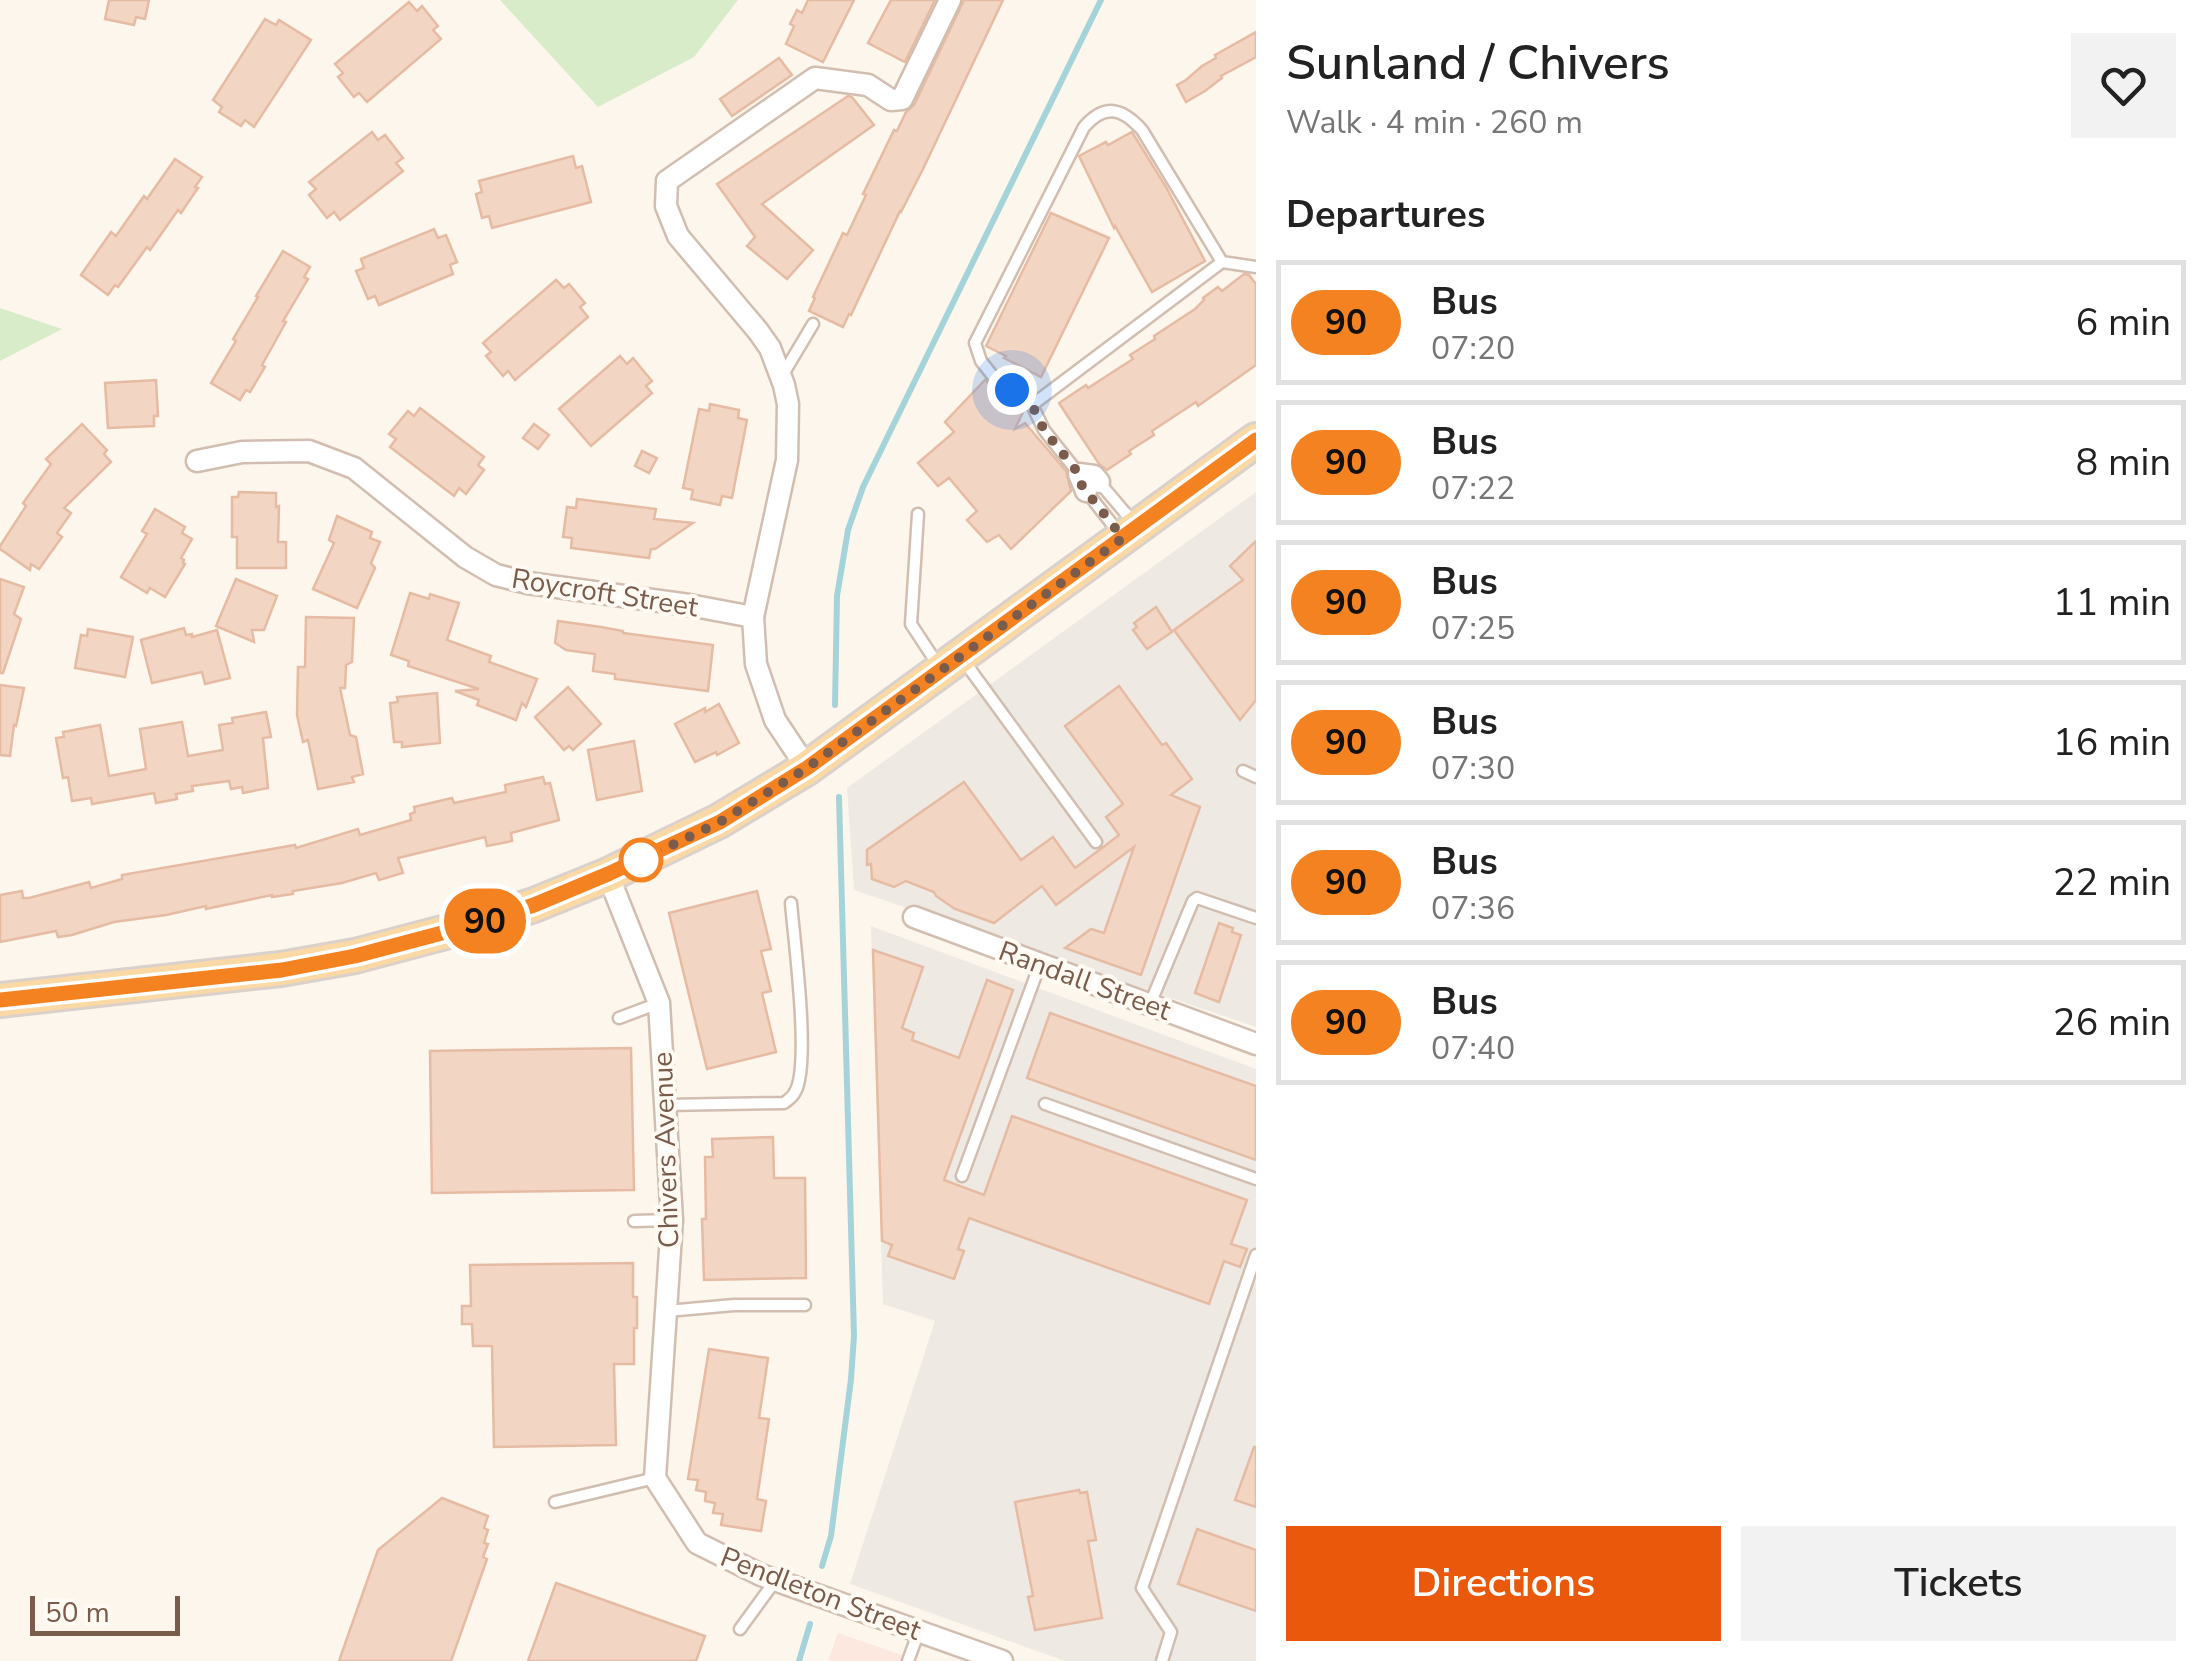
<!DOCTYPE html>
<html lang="en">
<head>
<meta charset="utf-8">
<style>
  body { margin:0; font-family:"Nunito Sans",sans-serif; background:#f2f2f2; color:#222; height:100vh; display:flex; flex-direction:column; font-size:38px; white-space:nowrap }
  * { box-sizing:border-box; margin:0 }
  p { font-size:32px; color:#767676 }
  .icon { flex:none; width:55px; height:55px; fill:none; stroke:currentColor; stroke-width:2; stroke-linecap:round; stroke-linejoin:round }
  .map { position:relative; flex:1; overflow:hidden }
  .sheet { display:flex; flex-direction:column; background:#fff; width:950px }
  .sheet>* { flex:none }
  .badge { padding:0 20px; border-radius:32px; font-size:35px; line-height:65px }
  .scale { position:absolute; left:30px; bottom:25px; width:150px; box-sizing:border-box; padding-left:10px; border:5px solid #7a5c4d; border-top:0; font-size:28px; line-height:35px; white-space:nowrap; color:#7a5c4d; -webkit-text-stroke:8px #fffaf3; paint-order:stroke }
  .you { position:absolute; width:50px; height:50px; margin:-25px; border:8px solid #fff; border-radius:50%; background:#1a73e8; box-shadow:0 0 0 15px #1a73e833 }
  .map>.badge { position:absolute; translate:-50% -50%; box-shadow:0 0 0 5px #fff }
  h2 { padding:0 30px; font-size:38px; line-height:90px }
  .round { display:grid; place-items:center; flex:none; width:105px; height:105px; border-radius:0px; background:#f2f2f2 }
  .overview { display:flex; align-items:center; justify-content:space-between; height:170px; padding:0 30px }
  h1 { font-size:48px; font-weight:600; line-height:75px }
  .action { display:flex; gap:20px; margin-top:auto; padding:20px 30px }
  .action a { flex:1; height:115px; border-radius:0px; background:#ea580c; color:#fff; font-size:40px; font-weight:600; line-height:115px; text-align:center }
  .action a+a { background:#f2f2f2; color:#222 }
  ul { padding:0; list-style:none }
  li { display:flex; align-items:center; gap:30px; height:125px; margin:0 20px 15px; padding:0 10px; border:5px solid #e0e0e0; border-radius:0px }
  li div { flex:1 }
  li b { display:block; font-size:38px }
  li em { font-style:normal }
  li .badge { min-width:110px; font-weight:700; text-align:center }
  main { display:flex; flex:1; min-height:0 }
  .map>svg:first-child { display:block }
  .commercial { fill:#fde8e0 }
  .industrial { fill:#efe9e4 }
  .green { fill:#d8ecc9 }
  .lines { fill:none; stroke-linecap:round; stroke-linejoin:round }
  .stream { stroke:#a5d3da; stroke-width:6 }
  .building { fill:#f3d5c3; stroke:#e6bba3; stroke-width:2.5 }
  .service-casing { stroke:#d1beb0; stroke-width:15 }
  .minor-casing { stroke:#d1beb0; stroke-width:25 }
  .primary-casing { stroke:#dad1cd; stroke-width:38 }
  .service { stroke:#fff; stroke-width:10 }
  .minor { stroke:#fff; stroke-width:20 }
  .primary { stroke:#fbd9a5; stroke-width:32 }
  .line-casing { stroke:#fff; stroke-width:22 }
  .line { stroke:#f58220; stroke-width:15 }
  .walk { stroke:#7a5c4d; stroke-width:10; stroke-dasharray:0 18 }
  .stop-dot { fill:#fff; stroke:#f58220; stroke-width:5 }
  .labels { text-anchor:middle; stroke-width:8; stroke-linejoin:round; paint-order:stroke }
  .street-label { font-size:28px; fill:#7a5c4d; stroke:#fffaf3 }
</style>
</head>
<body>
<main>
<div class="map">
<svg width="1256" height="1661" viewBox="0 0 1256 1661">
  <rect width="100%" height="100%" fill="#fdf6ec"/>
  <path class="commercial" d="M838,1633L919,1661H828Z"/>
  <g class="industrial">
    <path d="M1256,492V1027L854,890L847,788Z"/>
    <path d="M871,926L1256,1069V1661H1065L850,1584L935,1321L883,1304Z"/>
  </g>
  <g class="green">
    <path d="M500,0H738L694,57L598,107Z"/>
    <path d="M0,308L62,329L0,361Z"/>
  </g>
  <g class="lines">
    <g class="stream">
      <path d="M835,705L837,596L848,530L863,487L1101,0"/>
      <path d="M822,1566L831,1536L851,1379L854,1336L839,797"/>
      <path d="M799,1661L810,1624"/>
    </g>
  </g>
  <g class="building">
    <path d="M109,0H149L145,19L136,17L134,25L105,19Z"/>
    <path d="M808,0H854L823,62L786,44L794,26L790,24L797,10L802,13Z"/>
    <path d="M891,0H935L905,62L868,43Z"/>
    <path d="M964,0H1003L923,169L901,212L900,211L851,315L849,314L843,327L809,311L815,298L813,297L843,233L847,235L866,195L863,194L894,130L897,131L906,112L914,105Z"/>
    <path d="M409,2L417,11L422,6L438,26L433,30L441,39L367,102L359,93L354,97L338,77L343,73L335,64Z"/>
    <path d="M265,19L276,25L279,20L311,40L254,127L245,120L241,126L219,112L222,107L213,100Z"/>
    <path d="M1256,32V57L1221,76L1222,78L1205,91L1186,102L1177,85L1186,80L1202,66L1216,58L1215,55Z"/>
    <path d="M779,58L792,75L732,116L720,99Z"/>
    <path d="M848,96L852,97L874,125L762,204L813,250L787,279L747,246L755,237L717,184Z"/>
    <path d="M372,132L378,140L385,135L403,158L396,163L403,171L340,220L334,212L327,218L309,195L316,189L309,182Z"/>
    <path d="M1132,132L1166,187L1205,261L1152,292L1115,226L1114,228L1079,156L1106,142L1108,145Z"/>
    <path d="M573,156L576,168L582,166L591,202L492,228L489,216L482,218L476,194L482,192L479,181Z"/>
    <path d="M175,159L202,177L195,187L198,188L181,213L178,210L150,250L147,247L118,287L115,285L108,295L81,275L111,232L116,236L144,196L147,199Z"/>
    <path d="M1051,213L1109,238L1041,377L1004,358L1006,356L986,346Z"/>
    <path d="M434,229L438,238L446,235L457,262L450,265L453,274L379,305L375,296L368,299L356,271L364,268L361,259Z"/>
    <path d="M283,251L310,267L304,277L308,279L283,321L286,322L262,365L265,367L250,392L246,390L240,400L211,383L236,341L233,339L258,297L256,296Z"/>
    <path d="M1244,274L1249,275L1256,284V365L1198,406L1196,402L1152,431L1154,435L1129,451L1131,454L1107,470L1099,464L1059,403L1086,385L1088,388L1133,359L1130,355L1155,339L1154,336L1195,309L1204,300L1203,298L1218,287L1222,291Z"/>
    <path d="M556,280L564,288L569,284L585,303L580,307L588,317L515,380L508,371L503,376L486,356L491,352L483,343Z"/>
    <path d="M620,356L627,364L633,358L652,381L646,386L652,393L591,446L559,409Z"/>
    <path d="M156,380L158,416H154V426L108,428L105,383Z"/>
    <path d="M985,380L1024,410L1015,429L1025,423L1066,471L1071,491L1011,549L999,535L987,542L967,520L977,511L949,478L938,486L918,463L954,432L945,422Z"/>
    <path d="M710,404L739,410L738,418L747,420L732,498L722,496L720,505L691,499L693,490L683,488L699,409L709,411Z"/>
    <path d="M420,408L484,457L478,465L484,470L466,494L459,488L454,496L390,447L396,439L389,434L408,411L414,416Z"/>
    <path d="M82,424L107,450L104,454L111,462L64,508L71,513L57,533L62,537L39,569L31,564L30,570L0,549V546L26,506L23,503L51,464L46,459Z"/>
    <path d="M534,424L549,435L538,449L523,438Z"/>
    <path d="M642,451L657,458L649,473L635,466Z"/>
    <path d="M239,492L276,493V507L279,506L278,542H286V568H237V537H232V497H238Z"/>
    <path d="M577,499L656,509L654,519L693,523L655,549H651L649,558L571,548L572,538L563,537L567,507L576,508Z"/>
    <path d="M155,509L185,527L182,533L192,539L181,558L184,560L183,563L185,564L165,597L150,588L147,593L121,577L147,534L142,531Z"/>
    <path d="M337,516L372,532L370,538L380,542L371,563L375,568L357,608L313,589L334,543L329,540Z"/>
    <path d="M1256,541V700L1240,720L1174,630L1243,580L1230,566Z"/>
    <path d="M0,579L24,587L14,614L21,619L3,673H0Z"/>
    <path d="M236,579L277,596L264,630H252L254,642L216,626Z"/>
    <path d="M410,593L429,599L430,594L459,603L447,640L491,656L489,662L537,679L526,707L522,703L516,720L477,705L479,700L455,691L479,689L408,666L409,661L391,655Z"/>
    <path d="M1156,607L1172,632L1147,649L1133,630L1137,627L1134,623Z"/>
    <path d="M306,617L354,618L352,662L346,665L345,688H340L350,735L356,737L363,774L352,777L354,782L318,789L308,740L303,742L297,715L298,667H305Z"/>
    <path d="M558,621L601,627L623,631V633L713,645L708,691L615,679V674L593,671L595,654L566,650L555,643Z"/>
    <path d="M184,628L186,635L192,634V637L217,630L230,678L205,684L202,672L152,683L141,640Z"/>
    <path d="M88,629L133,637L125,677L75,668L81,635L87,636Z"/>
    <path d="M0,685L24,688L16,726L14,725L10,756L0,755Z"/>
    <path d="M1119,686L1162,745L1166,743L1192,779L1171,795L1200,807L1141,975L1065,948L1091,929L1104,933L1134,847L1056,905L1042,886L994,923L955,909L936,896L934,892L906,881L894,887L872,879L871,864L867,865V850L964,782L1021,860L1053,837L1075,868L1102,848L1119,835L1106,817L1123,804L1065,726Z"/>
    <path d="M568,687L601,724L573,750L569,746L564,750L535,717Z"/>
    <path d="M437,693L440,743L402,747V742H394L390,703L398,702L397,697Z"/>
    <path d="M719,704L739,743L717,755L716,752L695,762L675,724L705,708V712Z"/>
    <path d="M266,712L271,737L263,738L268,788L243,793L242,787L231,789L229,781L192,786L193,791L176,794L177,799L156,803L154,793L92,804L91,798L72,801L68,777L63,778L56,738L64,737L63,732L100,725L109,776L146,769L140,729L182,722L188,756L223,750L219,725L233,723L232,718Z"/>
    <path d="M634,741L642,791L597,800L588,750Z"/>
    <path d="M543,777L545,784L550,783L559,820L511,833L512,841L487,846L485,837L398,858L403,873L379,880L376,873L342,883L293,891V894L272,897V895L206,909V906L166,915L114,922L72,935L58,937L56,931L0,942V895L22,891L23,898H29L89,882L91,888L122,879V875L295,845L296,848L358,829L360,835L411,820L410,814L415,812L414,807L452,798L454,803L506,792L505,785Z"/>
    <path d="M757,891L771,949L761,951L771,991L762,993L776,1052L707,1069L669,913Z"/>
    <path d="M1219,923L1233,928L1232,932L1241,935L1219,1002L1195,993Z"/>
    <path d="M873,950L923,967L902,1028L914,1033L912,1040L959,1058L987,980L1013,990L944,1180L984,1195L1012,1116L1247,1200L1231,1244L1247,1249L1240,1267L1224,1261L1209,1304L969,1218L958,1249L964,1251L954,1279L888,1256L892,1245L882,1241Z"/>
    <path d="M1050,1013L1256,1086V1160L1027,1078Z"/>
    <path d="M631,1048L634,1190L432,1193L430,1051Z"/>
    <path d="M773,1137L774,1178H805L806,1278L704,1280L702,1219H706L705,1157H713L712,1139Z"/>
    <path d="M633,1263V1297H637V1328H634V1364H614L616,1445L494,1447L492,1346H473L472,1324H462V1306H471L470,1265Z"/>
    <path d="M709,1349L768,1358L759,1418L769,1419L757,1499L766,1501L761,1531L721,1525L723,1514L713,1513L715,1503L705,1501L706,1492L696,1490L698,1480L688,1479Z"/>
    <path d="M1254,1447H1256V1507L1235,1500Z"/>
    <path d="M1079,1490L1080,1493L1087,1492L1096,1540L1088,1541L1102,1618L1035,1630L1028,1597L1033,1596L1015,1502Z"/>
    <path d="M442,1498L488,1516L484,1528L488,1530L484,1543L488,1544L483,1557L487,1559L451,1661H339L378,1550Z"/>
    <path d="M1197,1529L1256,1550V1611L1178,1584Z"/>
    <path d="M556,1583L705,1636L696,1661H528Z"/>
  </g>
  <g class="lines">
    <g class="service-casing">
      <g id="service">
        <path d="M782,376L813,324"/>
        <path d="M1032,405L1222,262"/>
        <path d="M1079,474L1044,430L1032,405L992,375L981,361L975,343L1084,127C1105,103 1122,108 1142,130L1222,262L1256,267"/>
        <path d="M1099,482L1133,522"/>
        <path d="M1086,491L1119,533"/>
        <path d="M918,514L911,624L938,665"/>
        <path d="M964,661L1096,842"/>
        <path d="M1243,771L1256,777"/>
        <path d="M1150,1004L1193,901L1197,898L1256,918"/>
        <path d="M619,1018L659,1003"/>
        <path d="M1045,1104L1256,1179"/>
        <path d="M665,1105L784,1103C789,1099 792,1098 795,1092C811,1065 794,940 791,903"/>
        <path d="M962,1176L1040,964"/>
        <path d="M634,1221L671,1220"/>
        <path d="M667,1311L734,1305H805"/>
        <path d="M555,1502L655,1478"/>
        <path d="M740,1629L775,1581"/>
        <path d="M908,1661L919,1631"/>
        <path d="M1162,1661L1171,1632L1142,1588L1256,1255"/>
      </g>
    </g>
    <g class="minor-casing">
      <g id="minor">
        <path d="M197,461L242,452L309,451L354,468L465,557L496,575L528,583L689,605L753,617"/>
        <path d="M1086,491L1079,474L1094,476L1099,482"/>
        <path d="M807,768L775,720L756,664L753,617L787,460L788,404L784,385L770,348L758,331L678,236L666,206L667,181L815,78L868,85L891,100L902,99L950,0"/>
        <path d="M608,875L659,1003L672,1220L655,1478L697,1543L761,1575L1002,1661"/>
        <path d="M914,917L1256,1044"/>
      </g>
    </g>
    <g class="primary-casing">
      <path id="primary" d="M0,1000L281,969L355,956L476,924L534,905L608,875L719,821L807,768L1256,440"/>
    </g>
    <use href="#service" class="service"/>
    <use href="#minor" class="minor"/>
    <use href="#primary" class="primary"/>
  </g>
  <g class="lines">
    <g class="line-casing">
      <path id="line" d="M0,1000L282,970L355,956L476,924L534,905L608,874L720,822L807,768L1256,440"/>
    </g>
    <use href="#line" class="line"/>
    <path class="walk" d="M641,860L720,822L807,768L1123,538L1082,486L1079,474L1044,430L1032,405L1012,390"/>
  </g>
  <circle class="stop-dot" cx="641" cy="860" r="20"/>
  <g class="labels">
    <g class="street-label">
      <text transform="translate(605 592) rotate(9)" y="10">Roycroft Street</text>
      <text transform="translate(1085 980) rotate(20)" y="10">Randall Street</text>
      <text transform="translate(665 1150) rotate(-92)" y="10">Chivers Avenue</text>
      <text transform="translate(821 1593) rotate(21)" y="10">Pendleton Street</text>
    </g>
  </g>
</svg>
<div class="scale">50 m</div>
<div class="you" style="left:1012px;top:390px"></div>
<b class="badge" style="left:485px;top:921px;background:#f58220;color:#111">90</b>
</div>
<section class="sheet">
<div class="overview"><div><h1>Sunland / Chivers</h1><p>Walk · 4 min · 260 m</p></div><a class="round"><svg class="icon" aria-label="heart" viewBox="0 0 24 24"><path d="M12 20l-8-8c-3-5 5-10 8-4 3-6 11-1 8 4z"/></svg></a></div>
<h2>Departures</h2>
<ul>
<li><span class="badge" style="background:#f58220;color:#111">90</span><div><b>Bus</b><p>07:20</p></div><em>6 min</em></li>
<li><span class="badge" style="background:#f58220;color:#111">90</span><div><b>Bus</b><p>07:22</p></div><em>8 min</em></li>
<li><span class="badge" style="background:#f58220;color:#111">90</span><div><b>Bus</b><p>07:25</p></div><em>11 min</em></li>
<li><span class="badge" style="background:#f58220;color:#111">90</span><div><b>Bus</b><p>07:30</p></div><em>16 min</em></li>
<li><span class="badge" style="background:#f58220;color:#111">90</span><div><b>Bus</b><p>07:36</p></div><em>22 min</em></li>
<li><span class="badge" style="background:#f58220;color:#111">90</span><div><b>Bus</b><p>07:40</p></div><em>26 min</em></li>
</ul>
<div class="action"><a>Directions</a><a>Tickets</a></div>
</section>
</main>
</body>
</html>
